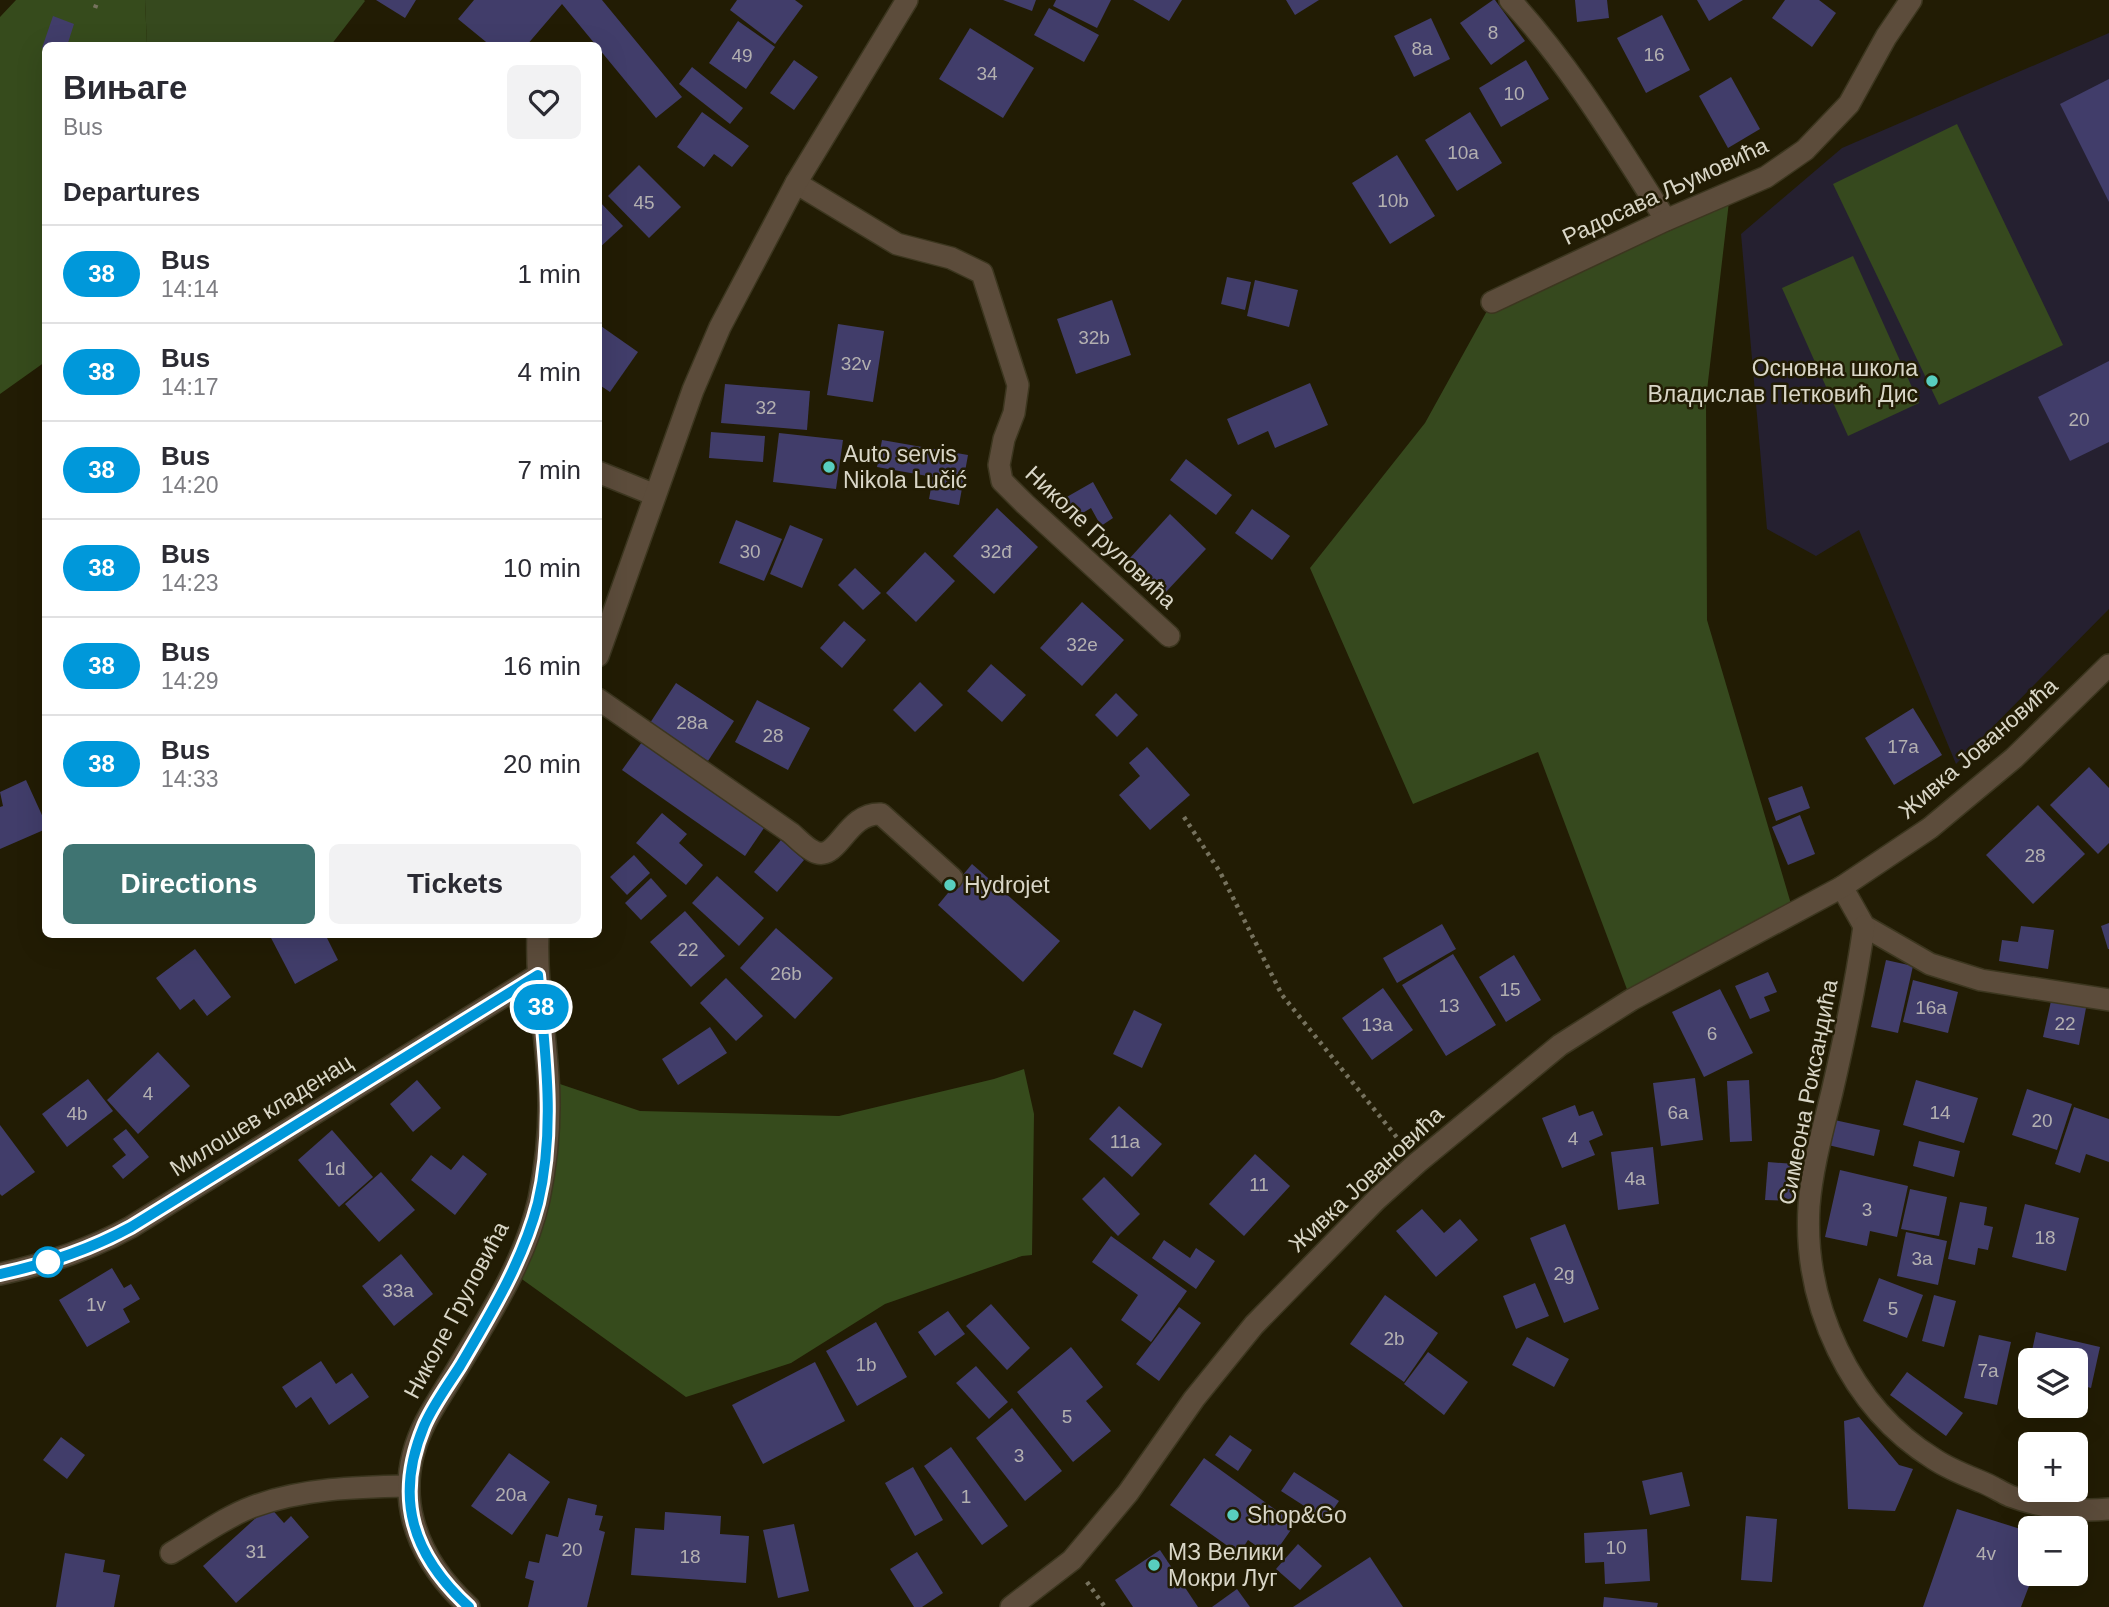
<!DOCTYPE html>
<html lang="en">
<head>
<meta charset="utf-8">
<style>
  body { margin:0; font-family:Helvetica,sans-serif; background:#f2f2f3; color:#2b2b33; height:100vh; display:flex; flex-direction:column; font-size:26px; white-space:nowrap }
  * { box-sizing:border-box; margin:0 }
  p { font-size:23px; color:#7c7c81 }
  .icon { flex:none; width:38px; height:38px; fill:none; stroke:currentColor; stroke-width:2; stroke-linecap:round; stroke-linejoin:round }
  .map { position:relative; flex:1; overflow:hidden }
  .details { position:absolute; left:42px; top:42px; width:560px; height:896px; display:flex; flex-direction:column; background:#fff; border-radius:10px; box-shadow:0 7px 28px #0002 }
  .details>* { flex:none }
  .badge { padding:0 14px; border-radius:23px; font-size:24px; line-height:46px }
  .buttons { position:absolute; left:2018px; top:1348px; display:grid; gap:14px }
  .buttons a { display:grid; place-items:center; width:70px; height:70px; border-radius:10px; background:#fff; box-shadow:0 7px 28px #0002; font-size:35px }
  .map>.badge { position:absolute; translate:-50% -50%; box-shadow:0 0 0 4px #fff }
  h2 { padding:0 21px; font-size:26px; line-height:63px }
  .round { display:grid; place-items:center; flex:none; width:74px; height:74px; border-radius:10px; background:#f2f2f3 }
  .overview { display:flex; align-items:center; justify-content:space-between; height:119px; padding:0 21px }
  h1 { font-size:33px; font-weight:700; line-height:52px }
  .cta { display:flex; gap:14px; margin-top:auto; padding:14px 21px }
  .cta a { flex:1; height:80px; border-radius:10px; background:#3f7472; color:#fff; font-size:28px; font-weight:700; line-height:80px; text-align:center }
  .cta a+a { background:#f2f2f3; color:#2b2b33 }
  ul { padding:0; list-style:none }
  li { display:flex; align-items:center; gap:21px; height:98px; padding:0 21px; border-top:2px solid #e1e1e2 }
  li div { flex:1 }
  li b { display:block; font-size:26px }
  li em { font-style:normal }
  li .badge { min-width:77px; font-weight:700; text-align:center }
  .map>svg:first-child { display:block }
  .education { fill:#252030 }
  .green { fill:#36491e }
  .forest { fill:#364b1c }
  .building { fill:#413d6a }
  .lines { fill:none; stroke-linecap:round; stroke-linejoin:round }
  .minor-casing { stroke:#3c361f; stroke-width:24 }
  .path { stroke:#76725e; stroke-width:4.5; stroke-dasharray:3.5 5; stroke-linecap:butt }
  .minor { stroke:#5c4c3b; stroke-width:21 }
  .line-casing { stroke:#fff; stroke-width:16 }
  .line { stroke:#0098da; stroke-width:10 }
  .poi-dot { fill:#58cebf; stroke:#221c04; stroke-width:2.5 }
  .stop-dot { fill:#fff; stroke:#0098da; stroke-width:3.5 }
  .labels { text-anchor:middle; stroke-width:5; stroke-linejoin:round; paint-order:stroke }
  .number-label { font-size:19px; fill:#b3b0b0 }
  .street-label { font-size:23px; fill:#d9d6c7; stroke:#221c04 }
  .poi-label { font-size:23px; fill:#d9d6c7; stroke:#221c04; text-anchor:start }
</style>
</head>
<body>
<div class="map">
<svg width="2109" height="1607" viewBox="0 0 2109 1607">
  <rect width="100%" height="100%" fill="#221c04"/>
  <path class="education" d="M2109,33V609L1956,764L1859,530L1816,556L1767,529L1741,234L1842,148Z"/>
  <g class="green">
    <path d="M145,0H364L365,1L331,45L147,46Z"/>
    <path d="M1957,124L2063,345L1939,405L1833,184Z"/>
    <path d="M1730,193L1706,399L1707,620L1794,914L1631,1000L1538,752L1413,804L1310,568L1425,423L1492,302Z"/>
    <path d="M1853,256L1919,403L1848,436L1782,288Z"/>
  </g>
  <g class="forest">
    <path d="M16,0H145L147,45L46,46L45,362L0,394V17Z"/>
    <path d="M1024,1069L1034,1114L1032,1255L1022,1256L885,1304L791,1363L686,1397L512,1272L522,1248L548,1080L640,1111L839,1116L994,1079Z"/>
  </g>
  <g class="building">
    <path d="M376,0H416L405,18Z"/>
    <path d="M474,0H602L682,97L656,118L562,4L526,46H491L458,19Z"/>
    <path d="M737,0H795L803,6L775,44L730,10Z"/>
    <path d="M1003,0H1036L1032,11Z"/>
    <path d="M1056,0H1111L1097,28L1053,6Z"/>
    <path d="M1133,0H1182L1169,21Z"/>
    <path d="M1286,0H1319L1295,15Z"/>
    <path d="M1493,0H1495L1525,41L1491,65L1460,23Z"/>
    <path d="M1575,0H1607L1609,18L1577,22Z"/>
    <path d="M1697,0H1743L1709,21Z"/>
    <path d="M1785,0H1819L1836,13L1812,47L1772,18Z"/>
    <path d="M1049,8L1099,35L1084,62L1034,35Z"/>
    <path d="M1662,15L1690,70L1646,93L1617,38Z"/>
    <path d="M53,16L74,24L67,46H46V50L42,48Z"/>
    <path d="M1431,18L1450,59L1414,77L1394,36Z"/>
    <path d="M738,21L775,47L746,89L709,63Z"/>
    <path d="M970,28L1034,68L1003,118L939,79Z"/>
    <path d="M794,60L818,77L794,110L770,93Z"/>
    <path d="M1526,60L1549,99L1501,127L1479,88Z"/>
    <path d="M692,67L743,108L730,124L679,84Z"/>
    <path d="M1731,77L1760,129L1728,148L1699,96Z"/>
    <path d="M2109,79V202L2060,104Z"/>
    <path d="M702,112L749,146L732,167L714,154L704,167L677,147Z"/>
    <path d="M1470,112L1502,163L1457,191L1425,140Z"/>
    <path d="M1397,155L1435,216L1390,244L1352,183Z"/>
    <path d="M639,165L681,207L649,238L608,196Z"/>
    <path d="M598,200L623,226L598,249Z"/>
    <path d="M1227,277L1251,282L1245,310L1221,304Z"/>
    <path d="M1255,280L1298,290L1289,327L1247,316Z"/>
    <path d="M1112,300L1131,355L1076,374L1057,319Z"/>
    <path d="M598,324L638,352L610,392L598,384Z"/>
    <path d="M838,324L884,331L873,402L827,395Z"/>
    <path d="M2109,361V442L2070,461L2038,397Z"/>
    <path d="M1310,383L1328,425L1275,448L1268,431L1238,445L1227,419Z"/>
    <path d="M725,384L810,391L807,430L721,423Z"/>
    <path d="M711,432L765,436L763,462L709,458Z"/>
    <path d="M779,433L843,440L836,489L773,482Z"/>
    <path d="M882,440L968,455L959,505L929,499L933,477L877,467Z"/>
    <path d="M1186,459L1232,495L1216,515L1170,480Z"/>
    <path d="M1093,482L1113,518L1101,526L1091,508L1076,517L1065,498Z"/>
    <path d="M997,508L1038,547L994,594L953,556Z"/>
    <path d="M1252,509L1290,536L1272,560L1235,533Z"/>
    <path d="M1170,514L1206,549L1165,593L1129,559Z"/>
    <path d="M736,520L782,539L764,581L719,563Z"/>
    <path d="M790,525L823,539L802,588L770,574Z"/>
    <path d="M925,552L955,581L916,622L886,593Z"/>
    <path d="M855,568L881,593L863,610L838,585Z"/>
    <path d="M1082,602L1124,640L1082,686L1040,648Z"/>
    <path d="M844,621L866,640L842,668L820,648Z"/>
    <path d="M991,664L1026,695L1002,722L967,691Z"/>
    <path d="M920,682L943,705L915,732L893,710Z"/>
    <path d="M676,683L734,721L708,761L650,723Z"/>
    <path d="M1116,693L1138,715L1117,737L1095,715Z"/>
    <path d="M757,700L810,728L788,770L735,742Z"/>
    <path d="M1913,708L1942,755L1894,785L1865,738Z"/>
    <path d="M642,742L764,828L745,856L622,770Z"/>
    <path d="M1147,747L1190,795L1150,830L1119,795L1140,776L1129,763Z"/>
    <path d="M2089,767L2109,788V843L2098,854L2050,805Z"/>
    <path d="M26,780L46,824V829L0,849V807L3,806L0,792Z"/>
    <path d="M1802,786L1810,808L1776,821L1768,798Z"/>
    <path d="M2038,805L2085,854L2033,904L1986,855Z"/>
    <path d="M662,813L687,834L679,843L703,865L686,885L636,843Z"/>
    <path d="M1800,815L1815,854L1788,865L1772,827Z"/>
    <path d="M781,840L804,860L777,892L754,872Z"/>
    <path d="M634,855L650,873L627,895L610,877Z"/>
    <path d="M972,864L1060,941L1023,982L938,905Z"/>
    <path d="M717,876L764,918L739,946L692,903Z"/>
    <path d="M651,878L667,896L641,920L625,903Z"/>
    <path d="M685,911L725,956L691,987L650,942Z"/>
    <path d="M2109,923V949H2108L2101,926Z"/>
    <path d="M1442,924L1456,949L1397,983L1383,958Z"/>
    <path d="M2021,926L2054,930L2048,969L1999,961L2002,940L2018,942Z"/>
    <path d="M776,928L833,978L795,1019L740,968Z"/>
    <path d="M269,934H325L338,960L295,984Z"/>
    <path d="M195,949L231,997L207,1016L194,999L180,1010L156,978Z"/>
    <path d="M1453,954L1496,1025L1446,1056L1402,985Z"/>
    <path d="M1514,955L1541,1000L1506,1022L1479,977Z"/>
    <path d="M1886,960L1913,966L1898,1033L1871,1027Z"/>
    <path d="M1768,972L1777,992L1764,997L1770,1011L1750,1019L1735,986Z"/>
    <path d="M726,978L763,1016L736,1041L700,1003Z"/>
    <path d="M1913,980L1958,992L1948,1033L1903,1022Z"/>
    <path d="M1383,988L1413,1030L1372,1060L1342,1018Z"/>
    <path d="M1720,989L1753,1053L1704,1077L1672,1012Z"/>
    <path d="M2051,1001L2086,1008L2079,1045L2043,1037Z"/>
    <path d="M1134,1010L1162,1024L1142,1068L1113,1054Z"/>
    <path d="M710,1027L727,1053L678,1085L662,1059Z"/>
    <path d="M158,1052L190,1086L138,1134L107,1100Z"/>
    <path d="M1695,1078L1703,1140L1661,1146L1653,1083Z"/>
    <path d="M88,1079L113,1111L67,1147L42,1114Z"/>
    <path d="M417,1080L441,1108L413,1132L390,1104Z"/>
    <path d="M1749,1080L1752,1141L1730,1142L1727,1081Z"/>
    <path d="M1916,1080L1978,1098L1964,1143L1903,1125Z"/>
    <path d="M2027,1089L2072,1104L2057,1150L2012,1135Z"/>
    <path d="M1575,1105L1579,1116L1593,1111L1603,1135L1589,1141L1595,1155L1562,1168L1542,1118Z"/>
    <path d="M1119,1106L1162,1144L1132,1177L1089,1139Z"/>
    <path d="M2074,1107L2109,1119V1162L2086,1154L2080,1173L2055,1164Z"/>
    <path d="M1830,1119L1880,1130L1874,1156L1824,1144Z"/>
    <path d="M0,1125L35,1172L2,1196L0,1194Z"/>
    <path d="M126,1129L149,1157L123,1179L112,1166L126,1155L113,1139Z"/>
    <path d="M332,1130L373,1177L339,1207L298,1160Z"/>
    <path d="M1919,1141L1960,1151L1954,1177L1913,1166Z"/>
    <path d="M1653,1147L1659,1204L1618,1210L1611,1152Z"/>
    <path d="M1255,1154L1290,1186L1244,1236L1209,1204Z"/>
    <path d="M431,1155L451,1170L463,1155L487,1174L455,1215L411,1180Z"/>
    <path d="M1768,1162L1795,1164L1792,1201L1765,1200Z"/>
    <path d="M1840,1170L1908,1186L1897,1237L1870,1231L1867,1246L1825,1237Z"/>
    <path d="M381,1172L415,1210L379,1242L345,1204Z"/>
    <path d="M1104,1177L1140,1214L1118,1236L1082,1199Z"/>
    <path d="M1910,1189L1947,1197L1939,1236L1901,1229Z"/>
    <path d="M1960,1202L1987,1207L1984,1225L1993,1227L1988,1250L1978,1248L1975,1265L1948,1259Z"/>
    <path d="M2025,1204L2079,1218L2066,1271L2012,1257Z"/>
    <path d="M1422,1209L1444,1233L1460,1219L1478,1240L1436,1277L1396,1231Z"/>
    <path d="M1565,1224L1599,1309L1564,1323L1530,1238Z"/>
    <path d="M1906,1232L1947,1241L1938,1285L1897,1276Z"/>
    <path d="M1111,1236L1187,1291L1151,1342L1121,1320L1138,1295L1092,1262Z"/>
    <path d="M1164,1240L1190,1258L1196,1248L1215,1261L1196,1289L1152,1258Z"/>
    <path d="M401,1254L433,1294L394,1326L362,1286Z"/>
    <path d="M112,1268L124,1288L131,1284L140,1299L123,1309L130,1322L87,1347L59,1300Z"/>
    <path d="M1879,1278L1923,1295L1907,1338L1863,1321Z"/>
    <path d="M1535,1283L1549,1316L1516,1329L1503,1296Z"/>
    <path d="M1385,1295L1438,1333L1404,1382L1350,1344Z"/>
    <path d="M1934,1295L1956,1301L1944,1347L1922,1341Z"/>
    <path d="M991,1304L1030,1348L1007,1370L966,1326Z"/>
    <path d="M1179,1307L1201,1323L1159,1381L1136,1364Z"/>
    <path d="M948,1311L965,1334L935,1356L918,1332Z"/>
    <path d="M876,1322L907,1377L857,1406L826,1351Z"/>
    <path d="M2036,1332L2100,1347L2091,1388L2076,1384V1360H2030Z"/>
    <path d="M1979,1335L2011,1342L1997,1405L1964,1398Z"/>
    <path d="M1527,1337L1569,1359L1554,1387L1512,1365Z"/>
    <path d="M1071,1347L1103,1387L1086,1401L1111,1431L1073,1462L1017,1392Z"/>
    <path d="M1428,1352L1468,1382L1444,1415L1404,1384Z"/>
    <path d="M321,1361L336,1384L352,1373L369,1397L329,1425L311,1397L296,1408L282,1387Z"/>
    <path d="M815,1362L845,1421L763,1464L732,1405Z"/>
    <path d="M976,1366L1008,1402L989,1419L956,1383Z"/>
    <path d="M1907,1372L1963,1413L1946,1436L1890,1395Z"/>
    <path d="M1012,1408L1062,1471L1025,1501L976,1438Z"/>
    <path d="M1859,1417L1899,1465L1913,1469L1895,1511L1848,1509L1844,1421Z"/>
    <path d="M1230,1435L1252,1450L1238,1471L1215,1455Z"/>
    <path d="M61,1437L85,1455L67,1479L43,1460Z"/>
    <path d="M951,1447L1008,1526L982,1545L924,1466Z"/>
    <path d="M509,1453L550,1482L512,1535L471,1506Z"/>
    <path d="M1204,1458L1295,1524L1272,1557L1248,1540L1239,1554L1170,1505Z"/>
    <path d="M913,1467L943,1520L915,1536L885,1483Z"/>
    <path d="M1294,1472L1339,1501L1326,1520L1281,1491Z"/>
    <path d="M1682,1472L1690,1506L1650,1515L1642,1481Z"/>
    <path d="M568,1498L597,1505L595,1515L603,1516L599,1530L605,1532L587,1607H528L534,1581L525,1578L529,1561L539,1563L546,1534L558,1537Z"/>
    <path d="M269,1506L284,1523L291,1516L309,1537L236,1603L203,1566Z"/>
    <path d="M1957,1509L2030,1532V1573H2034L2021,1607H1923Z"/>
    <path d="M665,1512L721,1516L720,1534L749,1536L746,1583L631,1575L635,1528L664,1530Z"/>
    <path d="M1746,1516L1777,1519L1772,1582L1741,1580Z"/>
    <path d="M794,1524L809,1591L778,1598L763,1530Z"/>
    <path d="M1647,1529L1650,1581L1605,1584L1604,1562L1585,1563L1584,1533Z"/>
    <path d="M1298,1544L1322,1566L1300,1590L1276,1569Z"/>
    <path d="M1160,1550L1198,1607H1133L1115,1580Z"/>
    <path d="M917,1552L943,1593L922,1607H914L890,1569Z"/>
    <path d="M65,1553L105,1560L103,1572L120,1575L114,1607H56Z"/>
    <path d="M1370,1557L1403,1607H1293Z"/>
    <path d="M1237,1589L1250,1607H1212Z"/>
    <path d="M1604,1597L1658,1603L1657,1607H1603Z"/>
  </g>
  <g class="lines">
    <g class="minor-casing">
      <g id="minor">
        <path d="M1510,0C1571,66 1618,145 1666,220"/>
        <path d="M796,183L897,244L951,258L982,273L1018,385L1014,413L1004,439L999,465L1002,481L1025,504L1169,636"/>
        <path d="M1492,302L1666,220L1766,177L1805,150L1849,104L1886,37L1911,0"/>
        <path d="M598,472L655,495"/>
        <path d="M598,656L693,390L720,327L796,183L907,0"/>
        <path d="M598,699L791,833C798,839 805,847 813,851C838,865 845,812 881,814L952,878"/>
        <path d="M1842,887L1864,926L1930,964L1981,980L2109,1000"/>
        <path d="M1864,926C1856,984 1845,1036 1832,1092C1823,1129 1812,1168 1809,1206C1803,1304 1850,1407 1934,1459C1949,1469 1965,1475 1982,1482C1992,1486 2001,1492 2010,1496C2042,1508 2075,1512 2109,1509"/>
        <path d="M0,1274C47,1264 89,1250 131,1227L538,975"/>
        <path d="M171,1553C197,1538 225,1517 252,1507C303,1488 356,1487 409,1486"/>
        <path d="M469,1607C414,1556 390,1491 426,1421C436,1402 448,1385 459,1366C490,1315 526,1259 539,1199C547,1160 551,1117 548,1077C545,1029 536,983 538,934"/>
        <path d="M1011,1607L1072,1560L1128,1493L1194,1399L1254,1325L1376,1200L1417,1163L1560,1045L1631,1000L1842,887L1930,828L2014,758L2109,665"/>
      </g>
    </g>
    <g class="path">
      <path d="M95,8L98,0"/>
      <path d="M1184,817L1220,872L1282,995L1399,1140"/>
      <path d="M1087,1582L1105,1607"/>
    </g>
    <use href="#minor" class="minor"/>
  </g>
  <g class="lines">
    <g class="line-casing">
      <path id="line" d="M0,1274C47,1264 89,1250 131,1227L538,975C545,1050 556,1128 538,1203C523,1261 490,1315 460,1366C448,1385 433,1405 424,1426C394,1498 412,1555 469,1607"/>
    </g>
    <use href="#line" class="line"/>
  </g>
  <g class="poi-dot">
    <circle cx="1932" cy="381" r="7"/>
    <circle cx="829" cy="467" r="7"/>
    <circle cx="950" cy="885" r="7"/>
    <circle cx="1233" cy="1515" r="7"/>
    <circle cx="1154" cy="1565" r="7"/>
  </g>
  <circle class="stop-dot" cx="48" cy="1262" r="14"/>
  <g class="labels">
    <g class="number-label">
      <text x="1493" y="39">8</text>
      <text x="1422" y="55">8a</text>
      <text x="1654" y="61">16</text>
      <text x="742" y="62">49</text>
      <text x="987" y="80">34</text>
      <text x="1514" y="100">10</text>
      <text x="1463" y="159">10a</text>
      <text x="1393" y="207">10b</text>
      <text x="644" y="209">45</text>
      <text x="1094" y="344">32b</text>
      <text x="856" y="370">32v</text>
      <text x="766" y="414">32</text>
      <text x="2079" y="426">20</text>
      <text x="750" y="558">30</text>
      <text x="996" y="558">32đ</text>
      <text x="1082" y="651">32e</text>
      <text x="692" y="729">28a</text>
      <text x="773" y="742">28</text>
      <text x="1903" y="753">17a</text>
      <text x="2035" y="862">28</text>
      <text x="688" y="956">22</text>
      <text x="786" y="980">26b</text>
      <text x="1510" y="996">15</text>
      <text x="1449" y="1012">13</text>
      <text x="1931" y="1014">16a</text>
      <text x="2065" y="1030">22</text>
      <text x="1377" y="1031">13a</text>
      <text x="1712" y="1040">6</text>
      <text x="148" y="1100">4</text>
      <text x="1678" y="1119">6a</text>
      <text x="1940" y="1119">14</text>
      <text x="77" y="1120">4b</text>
      <text x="2042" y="1127">20</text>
      <text x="1573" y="1145">4</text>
      <text x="1125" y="1148">11a</text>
      <text x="335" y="1175">1d</text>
      <text x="1635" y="1185">4a</text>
      <text x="1259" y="1191">11</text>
      <text x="1867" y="1216">3</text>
      <text x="2045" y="1244">18</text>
      <text x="1922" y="1265">3a</text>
      <text x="1564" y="1280">2g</text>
      <text x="398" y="1297">33a</text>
      <text x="96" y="1311">1v</text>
      <text x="1893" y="1315">5</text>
      <text x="1394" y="1345">2b</text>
      <text x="866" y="1371">1b</text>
      <text x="1988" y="1377">7a</text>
      <text x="1067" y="1423">5</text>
      <text x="1019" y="1462">3</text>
      <text x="511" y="1501">20a</text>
      <text x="966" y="1503">1</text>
      <text x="1616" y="1554">10</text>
      <text x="572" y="1556">20</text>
      <text x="256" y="1558">31</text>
      <text x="1986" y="1560">4v</text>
      <text x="690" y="1563">18</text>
    </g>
    <g class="street-label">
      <text transform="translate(1665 191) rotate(-25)" y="8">Радосава Љумовића</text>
      <text transform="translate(1101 537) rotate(43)" y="8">Николе Груловића</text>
      <text transform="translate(1978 748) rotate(-41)" y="8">Живка Јовановића</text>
      <text transform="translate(1808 1092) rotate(-79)" y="8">Симеона Роксандића</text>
      <text transform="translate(261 1115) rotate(-32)" y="8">Милошев кладенац</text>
      <text transform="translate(1366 1179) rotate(-43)" y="8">Живка Јовановића</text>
      <text transform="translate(456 1310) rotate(-62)" y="8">Николе Груловића</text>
    </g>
    <g class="poi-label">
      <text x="1918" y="376" text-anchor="end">Основна школа<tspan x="1918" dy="26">Владислав Петковић Дис</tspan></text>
      <text x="843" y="462">Auto servis<tspan x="843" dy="26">Nikola Lučić</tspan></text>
      <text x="964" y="893">Hydrojet</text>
      <text x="1247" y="1523">Shop&amp;Go</text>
      <text x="1168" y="1560">МЗ Велики<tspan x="1168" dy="26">Мокри Луг</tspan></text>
    </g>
  </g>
</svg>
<div class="buttons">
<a><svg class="icon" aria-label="layers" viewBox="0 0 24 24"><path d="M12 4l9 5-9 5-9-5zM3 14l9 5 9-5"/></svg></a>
<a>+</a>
<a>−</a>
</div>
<b class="badge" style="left:541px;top:1007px;background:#0098da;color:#fff">38</b>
<section class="details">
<div class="overview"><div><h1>Вињаге</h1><p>Bus</p></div><a class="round"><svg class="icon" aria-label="heart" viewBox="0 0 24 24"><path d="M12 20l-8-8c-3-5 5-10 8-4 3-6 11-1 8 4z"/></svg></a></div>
<h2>Departures</h2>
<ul>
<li><span class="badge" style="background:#0098da;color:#fff">38</span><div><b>Bus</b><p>14:14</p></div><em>1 min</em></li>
<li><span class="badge" style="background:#0098da;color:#fff">38</span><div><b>Bus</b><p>14:17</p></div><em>4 min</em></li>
<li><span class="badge" style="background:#0098da;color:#fff">38</span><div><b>Bus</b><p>14:20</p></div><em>7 min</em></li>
<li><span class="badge" style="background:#0098da;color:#fff">38</span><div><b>Bus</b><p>14:23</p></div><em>10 min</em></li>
<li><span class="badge" style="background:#0098da;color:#fff">38</span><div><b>Bus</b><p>14:29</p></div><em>16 min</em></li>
<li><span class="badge" style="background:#0098da;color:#fff">38</span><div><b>Bus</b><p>14:33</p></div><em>20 min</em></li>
</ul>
<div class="cta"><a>Directions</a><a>Tickets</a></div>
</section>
</div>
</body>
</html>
